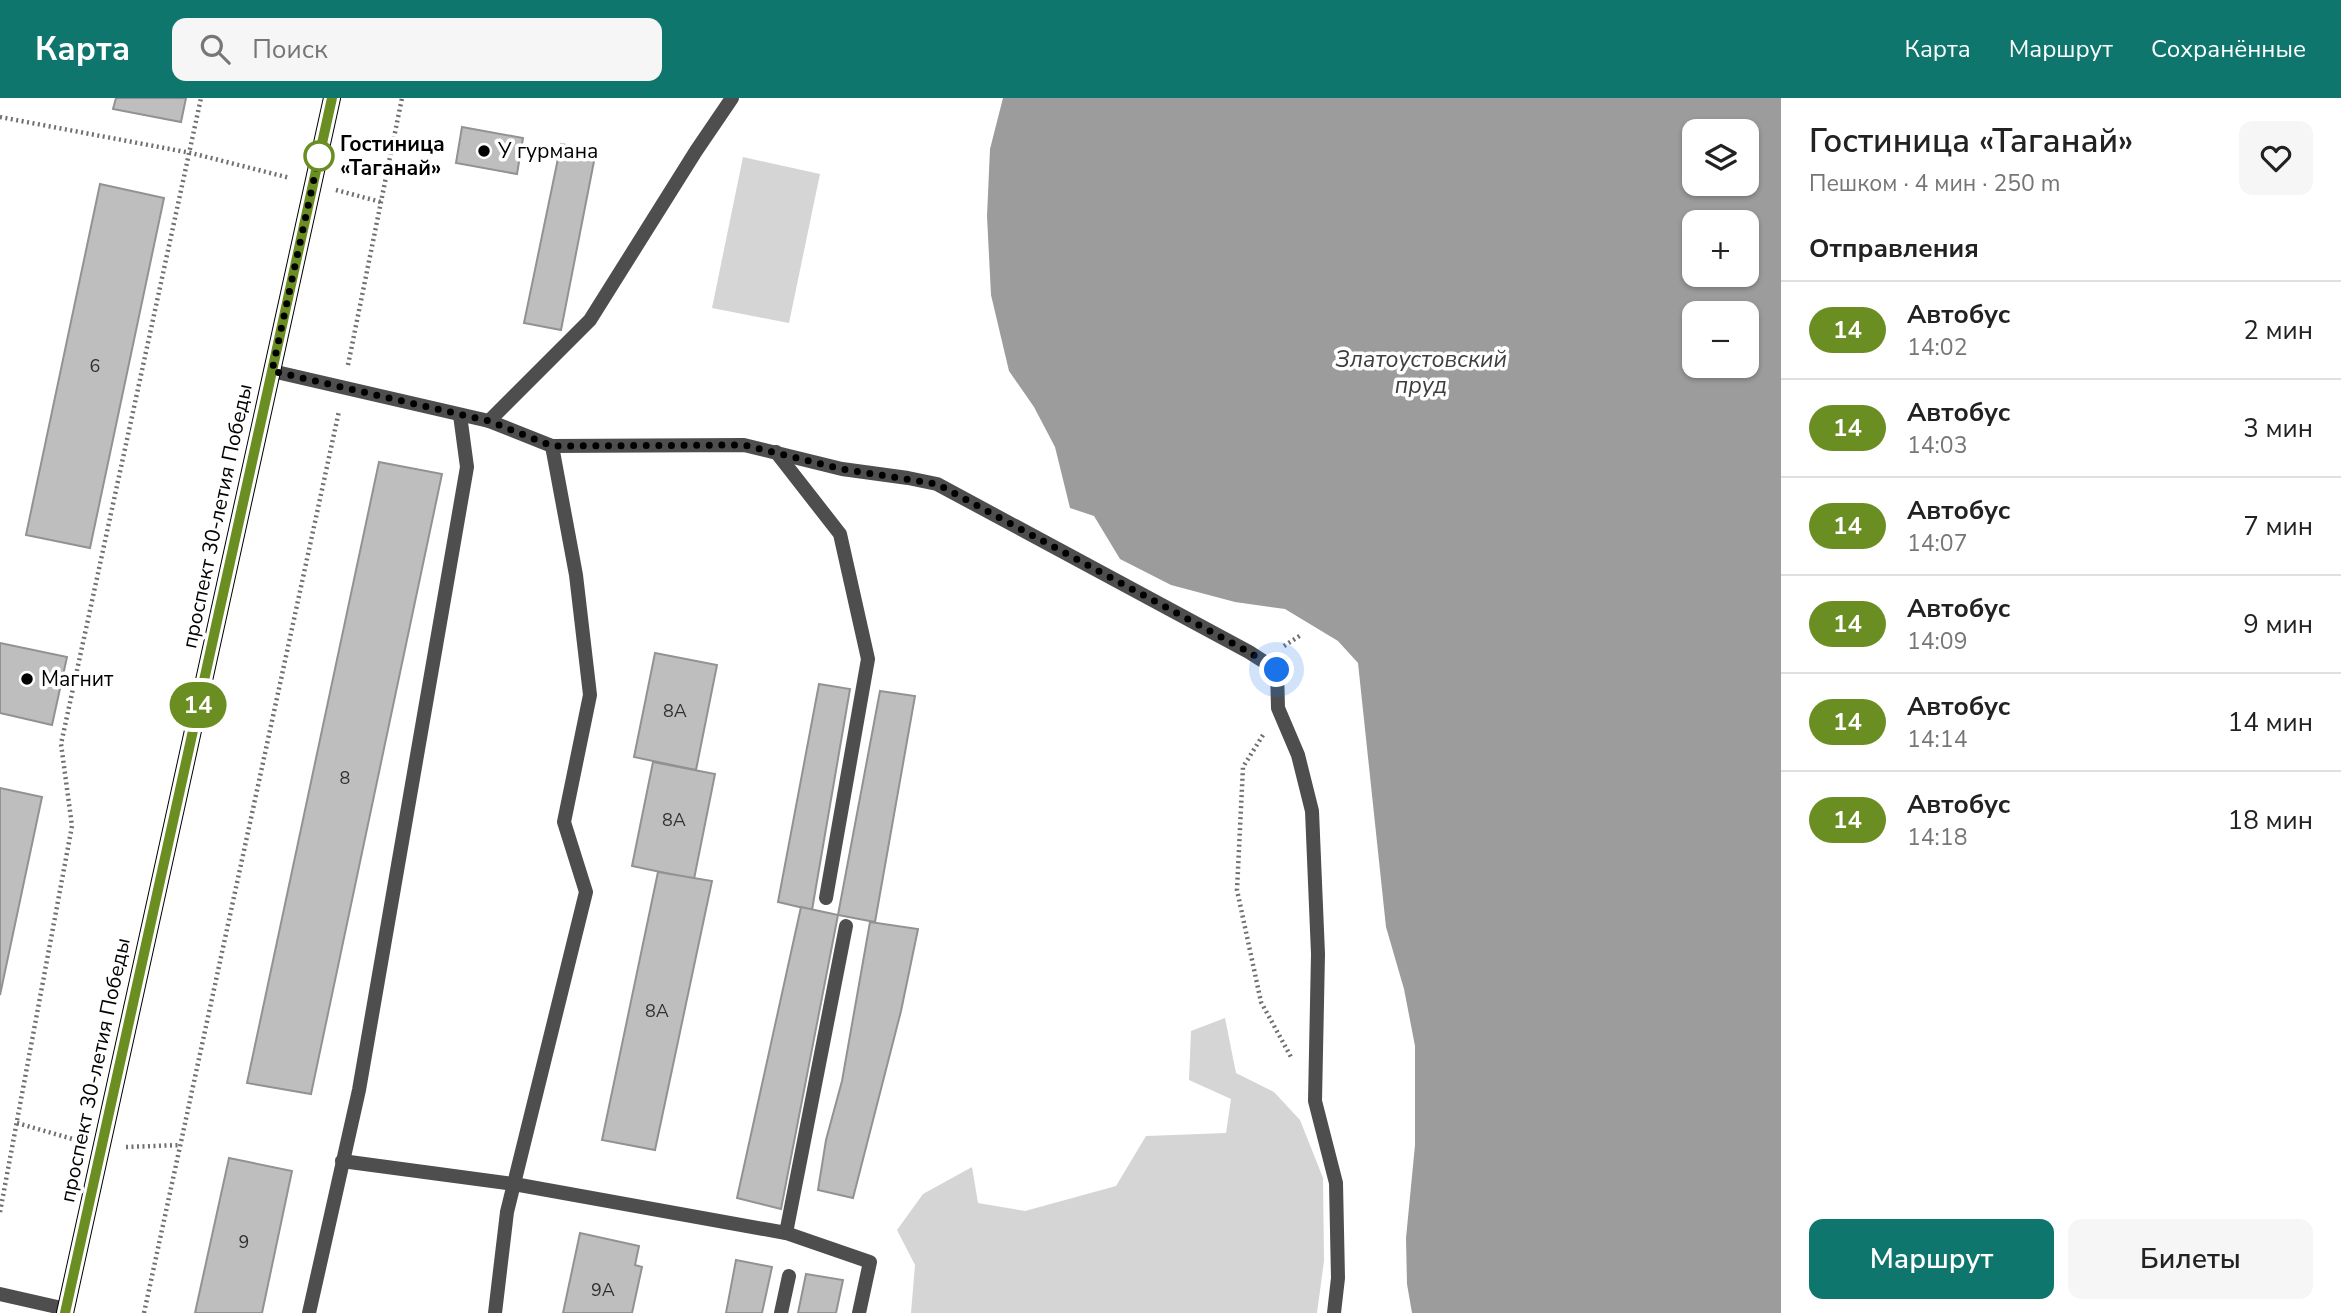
<!DOCTYPE html>
<html lang="ru">
<head>
<meta charset="utf-8">
<style>
  body { margin:0; font-family:"Nunito Sans",sans-serif; background:#f6f6f6; color:#222; height:100vh; display:flex; flex-direction:column; font-size:26px; white-space:nowrap }
  * { box-sizing:border-box; margin:0 }
  p { font-size:23px; color:#767676 }
  .icon { flex:none; width:38px; height:38px; fill:none; stroke:currentColor; stroke-width:2; stroke-linecap:round; stroke-linejoin:round }
  .map { position:relative; flex:1; overflow:hidden }
  .details { display:flex; flex-direction:column; background:#fff; width:560px }
  .details>* { flex:none }
  .badge { padding:0 14px; border-radius:23px; font-size:24px; line-height:46px }
  .tools { position:absolute; left:1682px; top:21px; display:grid; gap:14px }
  .tools a { display:grid; place-items:center; width:77px; height:77px; border-radius:14px; background:#fff; box-shadow:0 2px 5px #0004; font-size:35px }
  .you { position:absolute; width:35px; height:35px; margin:-18px; border:5px solid #fff; border-radius:50%; background:#1a73e8; box-shadow:0 0 0 10px #1a73e833 }
  .map>.badge { position:absolute; translate:-50% -50%; box-shadow:0 0 0 4px #fff }
  h2 { padding:0 28px; font-size:26px; line-height:63px }
  .round { display:grid; place-items:center; flex:none; width:74px; height:74px; border-radius:14px; background:#f6f6f6 }
  .head { display:flex; align-items:center; justify-content:space-between; height:119px; padding:0 28px }
  h1 { font-size:33px; font-weight:600; line-height:52px }
  .cta { display:flex; gap:14px; margin-top:auto; padding:14px 28px }
  .cta a { flex:1; height:80px; border-radius:14px; background:#0f766e; color:#fff; font-size:28px; font-weight:600; line-height:80px; text-align:center }
  .cta a+a { background:#f6f6f6; color:#222 }
  ul { padding:0; list-style:none }
  li { display:flex; align-items:center; gap:21px; height:98px; padding:0 28px; border-top:2px solid #e0e0e0 }
  li div { flex:1 }
  li b { display:block; font-size:26px }
  li em { font-style:normal }
  li .badge { min-width:77px; font-weight:700; text-align:center }
  header { display:flex; align-items:center; gap:42px; box-sizing:border-box; height:98px; padding:0 35px; background:#0f766e; color:#fff }
  header strong { font-size:33px }
  nav { display:flex; gap:38px; margin-inline-start:auto; font-size:24px }
  .search { width:490px; height:63px; background:#f6f6f6; display:flex; align-items:center; gap:18px; box-sizing:border-box; padding:0 24px; border-radius:14px; color:#767676; font-size:26px }
  main { display:flex; flex:1; min-height:0 }
  .map>svg:first-child { display:block }
  .green { fill:#d5d5d5 }
  .water { fill:#9c9c9c; fill-rule:evenodd }
  .building { fill:#bebebe; stroke:#929292; stroke-width:2 }
  .lines { fill:none; stroke-linecap:round; stroke-linejoin:round }
  .path { stroke:#707070; stroke-width:4.5; stroke-dasharray:2 3.5; stroke-linecap:butt }
  .service { stroke:#4e4e4e; stroke-width:14 }
  .minor { stroke:#4e4e4e; stroke-width:14 }
  .primary { stroke:#000; stroke-width:18 }
  .line-casing { stroke:#fff; stroke-width:16 }
  .line { stroke:#6b8e23; stroke-width:10 }
  .walk { stroke:#000; stroke-width:7; stroke-dasharray:0 12.6 }
  .poi-dot { fill:#000; stroke:#fff; stroke-width:2.5 }
  .stop-dot { fill:#fff; stroke:#6b8e23; stroke-width:3.5 }
  .labels { text-anchor:middle; stroke-width:7; stroke-linejoin:round; paint-order:stroke }
  .number-label { font-size:18px; fill:#303030 }
  .stop-label { font-size:21px; font-weight:bold; fill:#000; stroke:#fff; text-anchor:start }
  .poi-label { font-size:21px; fill:#000; stroke:#fff; text-anchor:start }
  .street-label { font-size:21px; fill:#000; stroke:#fff }
  .water-label { font-size:23px; font-style:italic; fill:#3d3d3d; stroke:#fff }
</style>
</head>
<body>
<header>
<strong>Карта</strong>
<div class="search"><svg class="icon" aria-label="search" viewBox="0 0 24 24"><circle cx="10" cy="10" r="6"/><path d="M15 15l6 6"/></svg>Поиск</div>
<nav><a>Карта</a><a>Маршрут</a><a>Сохранённые</a></nav>
</header>
<main>
<div class="map">
<svg width="1781" height="1215" viewBox="0 0 1781 1215">
  <rect width="100%" height="100%" fill="#fff"/>
  <g class="green">
    <path d="M743,59L820,76L789,225L712,210Z"/>
    <path d="M1225,920L1236,975L1274,994L1300,1022L1323,1080L1324,1163L1317,1215H911L915,1167L897,1132L923,1096L972,1069L978,1105L1025,1113L1116,1088L1146,1038L1226,1035L1231,1001L1189,982L1191,933Z"/>
  </g>
  <path class="water" d="M1003,0H1781V1215H1412L1407,1186L1406,1140L1415,1047V948L1404,891L1386,829L1358,565L1338,543L1285,511L1235,504L1171,487L1120,461L1094,418L1070,410L1055,349L1034,309L1009,273L991,197L987,118L990,51ZM1694,33H1746V86H1694ZM1694,124H1746V177H1694ZM1694,215H1746V268H1694Z"/>
  <g class="building">
    <path d="M116,0H186L181,24L113,11Z"/>
    <path d="M462,29L523,40L517,76L456,65Z"/>
    <path d="M561,46L596,53L561,232L524,225Z"/>
    <path d="M100,86L164,100L90,450L26,437Z"/>
    <path d="M379,364L442,376L311,996L247,985Z"/>
    <path d="M0,545L67,559L52,627L0,615Z"/>
    <path d="M655,555L717,567L696,672L634,659Z"/>
    <path d="M819,586L850,591L812,812L778,804Z"/>
    <path d="M880,593L915,598L875,824L838,817Z"/>
    <path d="M653,664L715,676L694,781L632,768Z"/>
    <path d="M0,690L42,699L0,897Z"/>
    <path d="M658,774L712,783L655,1052L602,1042Z"/>
    <path d="M801,809L838,817L781,1111L737,1100Z"/>
    <path d="M870,824L918,831L901,913L853,1100L818,1092L826,1042L842,983Z"/>
    <path d="M229,1060L292,1073L262,1215H195Z"/>
    <path d="M580,1135L639,1148L635,1167L642,1169L632,1215H563Z"/>
    <path d="M736,1162L772,1169L762,1215H726Z"/>
    <path d="M806,1176L843,1182L836,1215H798Z"/>
  </g>
  <g class="lines">
    <g class="path">
      <path d="M0,19L191,55L290,80"/>
      <path d="M336,92L381,104"/>
      <path d="M348,267L402,0"/>
      <path d="M1284,548L1301,537"/>
      <path d="M1263,637L1243,669L1237,792L1261,904L1291,959"/>
      <path d="M17,1025L76,1042"/>
      <path d="M126,1049L181,1047"/>
      <path d="M0,1114L72,728L61,646L201,0"/>
      <path d="M144,1215L339,313"/>
    </g>
    <g class="service">
      <path d="M272,273L489,323L552,348L744,347L842,371L908,380L937,386L1249,554L1277,572L1278,610L1298,657L1312,713L1318,856L1315,1003L1336,1085L1338,1180L1334,1215"/>
      <path d="M489,323L590,222L696,53L732,0"/>
      <path d="M776,354L840,436L868,561L826,800"/>
      <path d="M342,1063L514,1086L786,1135L846,828"/>
      <path d="M786,1135L870,1164L859,1215"/>
      <path d="M309,1215L359,992L467,369L460,317"/>
      <path d="M495,1215L507,1114L586,794L564,724L590,597L576,477L552,348"/>
      <path d="M781,1215L789,1178"/>
    </g>
    <path class="minor" d="M0,1196L66,1211"/>
    <path class="primary" d="M65,1215L332,0"/>
  </g>
  <g class="lines">
    <g class="line-casing">
      <path id="line" d="M65,1215L332,0"/>
    </g>
    <use href="#line" class="line"/>
    <path class="walk" d="M319,58L272,273L489,323L552,348L744,347L842,371L937,386L1249,554L1277,572"/>
  </g>
  <g class="poi-dot">
    <circle cx="484" cy="53" r="7"/>
    <circle cx="27" cy="581" r="7"/>
  </g>
  <circle class="stop-dot" cx="319" cy="58" r="14"/>
  <g class="labels">
    <g class="number-label">
      <text x="95" y="274">6</text>
      <text x="675" y="619">8А</text>
      <text x="345" y="686">8</text>
      <text x="674" y="728">8А</text>
      <text x="657" y="919">8А</text>
      <text x="244" y="1150">9</text>
      <text x="603" y="1198">9А</text>
    </g>
    <g class="stop-label">
      <text x="340" y="53">Гостиница<tspan x="340" dy="24">«Таганай»</tspan></text>
    </g>
    <g class="poi-label">
      <text x="498" y="60">У гурмана</text>
      <text x="41" y="588">Магнит</text>
    </g>
    <g class="street-label">
      <text transform="translate(217 418) rotate(-78)" y="7">проспект 30-летия Победы</text>
      <text transform="translate(95 972) rotate(-78)" y="7">проспект 30-летия Победы</text>
    </g>
    <g class="water-label">
      <text x="1421" y="269">Златоустовский<tspan x="1421" dy="26">пруд</tspan></text>
    </g>
  </g>
</svg>
<div class="tools">
<a><svg class="icon" aria-label="layers" viewBox="0 0 24 24"><path d="M12 4l9 5-9 5-9-5zM3 14l9 5 9-5"/></svg></a>
<a>+</a>
<a>−</a>
</div>
<div class="you" style="left:1277px;top:572px"></div>
<b class="badge" style="left:198px;top:607px;background:#6b8e23;color:#fff">14</b>
</div>
<section class="details">
<div class="head"><div><h1>Гостиница «Таганай»</h1><p>Пешком · 4 мин · 250 m</p></div><a class="round"><svg class="icon" aria-label="heart" viewBox="0 0 24 24"><path d="M12 20l-8-8c-3-5 5-10 8-4 3-6 11-1 8 4z"/></svg></a></div>
<h2>Отправления</h2>
<ul>
<li><span class="badge" style="background:#6b8e23;color:#fff">14</span><div><b>Автобус</b><p>14:02</p></div><em>2 мин</em></li>
<li><span class="badge" style="background:#6b8e23;color:#fff">14</span><div><b>Автобус</b><p>14:03</p></div><em>3 мин</em></li>
<li><span class="badge" style="background:#6b8e23;color:#fff">14</span><div><b>Автобус</b><p>14:07</p></div><em>7 мин</em></li>
<li><span class="badge" style="background:#6b8e23;color:#fff">14</span><div><b>Автобус</b><p>14:09</p></div><em>9 мин</em></li>
<li><span class="badge" style="background:#6b8e23;color:#fff">14</span><div><b>Автобус</b><p>14:14</p></div><em>14 мин</em></li>
<li><span class="badge" style="background:#6b8e23;color:#fff">14</span><div><b>Автобус</b><p>14:18</p></div><em>18 мин</em></li>
</ul>
<div class="cta"><a>Маршрут</a><a>Билеты</a></div>
</section>
</main>
</body>
</html>
